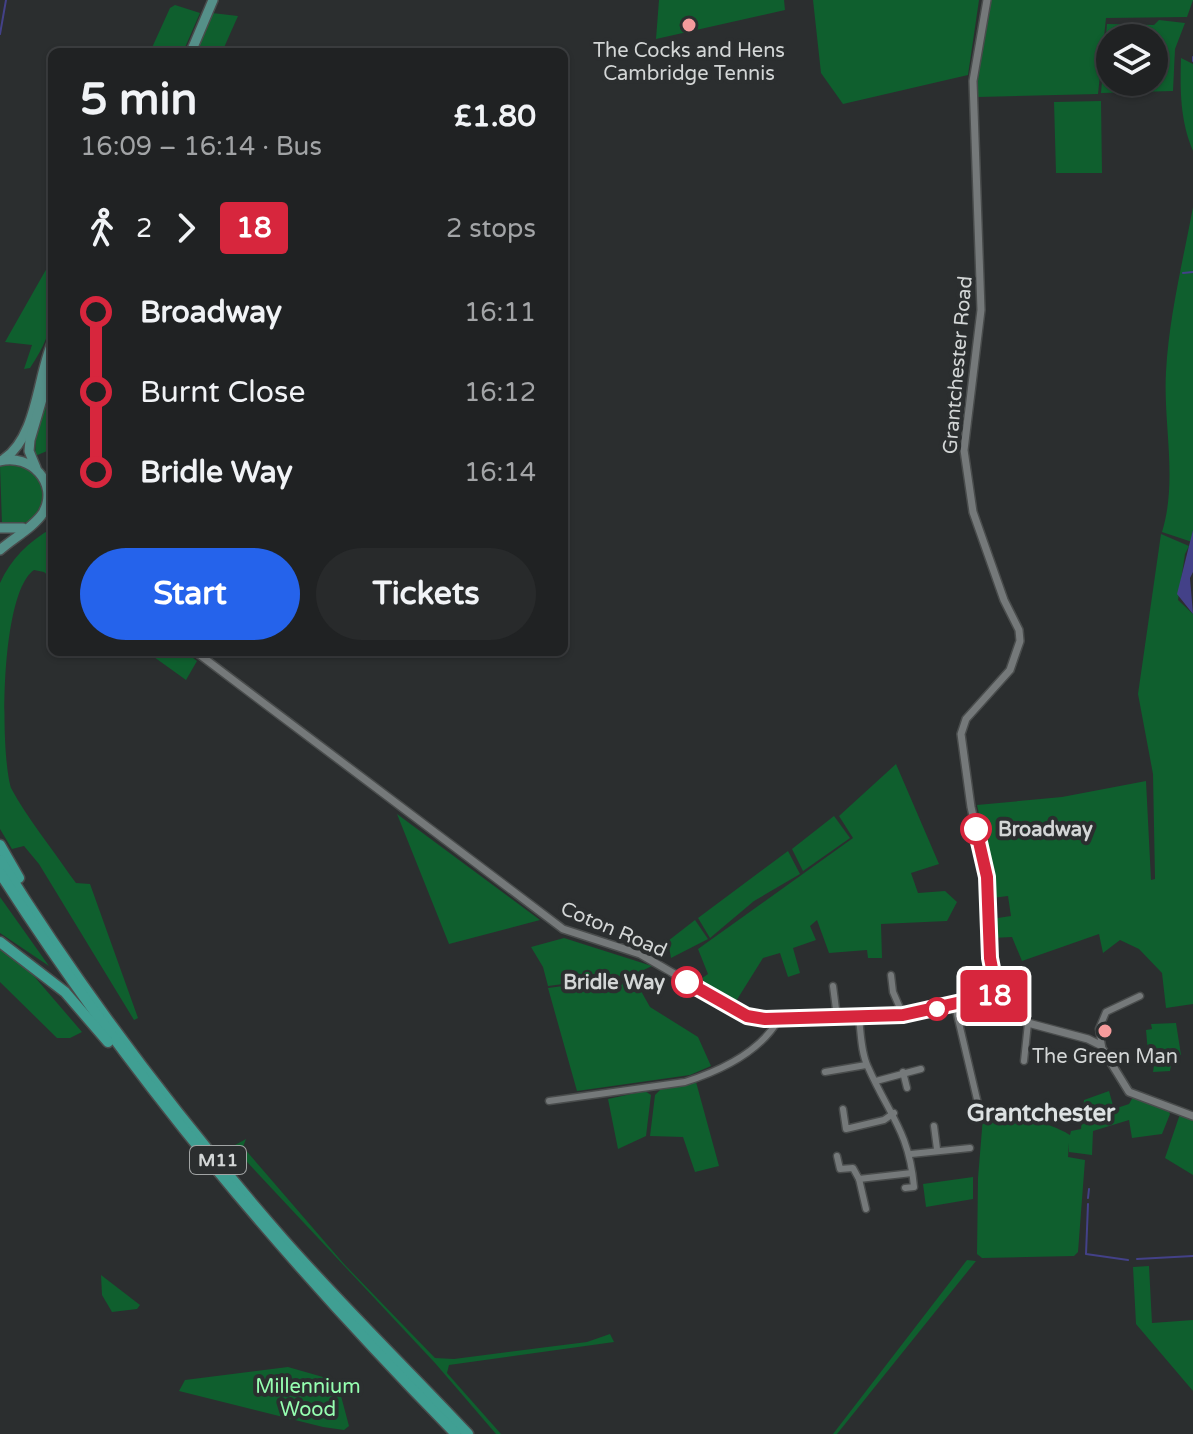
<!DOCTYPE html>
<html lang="en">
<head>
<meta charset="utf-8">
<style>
  body { margin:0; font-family:"Varela Round",sans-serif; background:#282a2b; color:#f1f3f6; height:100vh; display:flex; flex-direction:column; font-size:30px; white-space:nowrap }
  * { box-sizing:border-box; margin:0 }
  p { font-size:26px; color:#a2a4a6 }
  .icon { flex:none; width:44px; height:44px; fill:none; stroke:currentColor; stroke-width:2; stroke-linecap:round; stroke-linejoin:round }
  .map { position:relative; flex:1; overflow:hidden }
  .panel { position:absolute; left:48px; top:48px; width:520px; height:608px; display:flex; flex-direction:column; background:#202223; border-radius:12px; box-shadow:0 2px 6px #0004,0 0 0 2px #3d3f41 }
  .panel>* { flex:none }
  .badge { padding:0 16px; border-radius:6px; font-size:28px; line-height:52px }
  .buttons { position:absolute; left:1096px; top:24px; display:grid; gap:16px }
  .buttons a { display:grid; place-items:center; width:72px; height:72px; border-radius:50%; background:#202223; box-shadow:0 2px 6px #0004,0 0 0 2px #3d3f41; font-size:40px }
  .map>.badge { position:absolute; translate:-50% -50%; box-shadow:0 0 0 4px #fff }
  .legs { display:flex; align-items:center; gap:12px; height:88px; padding:0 32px; font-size:26px }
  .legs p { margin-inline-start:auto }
  .overview { display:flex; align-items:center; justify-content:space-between; height:136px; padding:0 32px }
  h1 { font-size:44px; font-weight:700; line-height:60px }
  .primary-button { display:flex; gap:16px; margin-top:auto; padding:16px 32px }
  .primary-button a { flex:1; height:92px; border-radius:48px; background:#2563eb; color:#fff; font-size:32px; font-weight:700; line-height:92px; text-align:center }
  .primary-button a+a { background:#282a2b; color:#f1f3f6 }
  ul { padding:0 32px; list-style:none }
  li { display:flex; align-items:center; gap:28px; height:80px; font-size:30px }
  li i { display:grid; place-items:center; width:12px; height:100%; margin:0 10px; background:currentColor }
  li i::after { content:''; width:20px; height:20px; margin:-10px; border:6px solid; border-radius:50%; background:#202223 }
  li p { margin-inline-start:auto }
  li:first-child i { background:linear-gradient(#0000 50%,currentColor 0) }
  li:last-child i { background:linear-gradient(currentColor 50%,#0000 0) }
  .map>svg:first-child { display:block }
  .green { fill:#0f5f2e; fill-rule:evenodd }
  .water { fill:#434188 }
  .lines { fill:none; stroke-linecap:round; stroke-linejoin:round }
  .stream { stroke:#434188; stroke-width:2 }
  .minor-casing { stroke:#494c4c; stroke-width:9 }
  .tertiary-casing { stroke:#494c4c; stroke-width:10 }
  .primary-casing { stroke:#494c4c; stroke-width:12 }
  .motorway-casing { stroke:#494c4c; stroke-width:13 }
  .minor { stroke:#75797a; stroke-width:6 }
  .tertiary { stroke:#75797a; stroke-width:7 }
  .primary { stroke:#559089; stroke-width:9 }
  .motorway { stroke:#409f93; stroke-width:10 }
  .line-1-casing { stroke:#fff; stroke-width:18 }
  .line-1 { stroke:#d7263d; stroke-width:12 }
  .poi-dot { fill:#f59b9c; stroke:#2b2e2f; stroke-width:3 }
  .stop-1-dot { fill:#fff; stroke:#d7263d; stroke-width:4 }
  .labels { text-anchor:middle; stroke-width:8; stroke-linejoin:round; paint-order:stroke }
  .shield { fill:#2b2e2f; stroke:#a1a4a4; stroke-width:2 }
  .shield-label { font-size:18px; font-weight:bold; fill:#d3d6d6 }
  .poi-label { font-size:20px; fill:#d3d6d6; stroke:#2b2e2f }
  .street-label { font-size:20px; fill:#d3d6d6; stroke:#2b2e2f }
  .stop-label { font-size:20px; font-weight:bold; fill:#d3d6d6; stroke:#2b2e2f; text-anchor:start }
  .park-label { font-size:20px; fill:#96ffb1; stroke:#2b2e2f }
  .quarter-label { font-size:24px; font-weight:bold; fill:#dce1e2; stroke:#2b2e2f }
</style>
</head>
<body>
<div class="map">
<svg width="1193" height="1434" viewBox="0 0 1193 1434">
  <rect width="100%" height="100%" fill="#2b2e2f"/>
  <g class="green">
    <path d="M659,0H784L785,10L656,39Z"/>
    <path d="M813,0H979L968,75L843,104L821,73Z"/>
    <path d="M989,0H1193L1187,17L1106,18L1098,94L978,97V61Z"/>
    <path d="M175,5L200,13L183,52H150L170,8Z"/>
    <path d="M212,13L238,16L222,52H196Z"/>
    <path d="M1159,20L1185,23L1175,49L1173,91L1101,93L1107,24L1154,25ZM1110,38H1154V82H1110Z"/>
    <path d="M1181,58L1193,64V151C1180,121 1180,90 1181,58Z"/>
    <path d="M1101,101L1102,173H1056L1054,102Z"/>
    <path d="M1193,207V530L1192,542L1162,532C1178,480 1163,424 1166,372C1169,316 1183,261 1193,207Z"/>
    <path d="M52,259C52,309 59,325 30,368L24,369L32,345L5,342Z"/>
    <path d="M52,387V449L35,456L36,437Z"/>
    <path d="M14,464C44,471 53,503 27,522L2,524L0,466Z"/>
    <path d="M52,528V579L44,572L34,570C0,593 0,752 11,788C27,818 51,847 70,875L76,883L90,884L138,1018L134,1020L39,864L24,846L12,849L0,829V583C11,559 28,542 52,528Z"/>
    <path d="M1161,534L1189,546L1185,554L1178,600L1193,614V1004L1166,1008L1162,973L1139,949L1120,940L1103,953L1099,934L1022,961L1012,937L992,938L991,919L1011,916L1008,896L992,898L989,860L977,805L1062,797L1146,781L1151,880L1155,879L1153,774L1138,694Z"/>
    <path d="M147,652H185L197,661L186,680Z"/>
    <path d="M896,764L939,864L911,873L918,893L945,891L957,902L947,921L881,924L882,958H868L867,950L829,953L817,920L810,926L816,940L793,948L800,973L788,977L780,953L763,958L733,1006L695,983L708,974L698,949L853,838L839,816Z"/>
    <path d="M397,814L540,920L449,944Z"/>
    <path d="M834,816L850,838L803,871L792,849Z"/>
    <path d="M788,851L800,874L754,901L710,938L698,918Z"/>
    <path d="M0,897L49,966L0,933Z"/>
    <path d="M695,920L708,939L671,958L668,941Z"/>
    <path d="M564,938L652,966L633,975L548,986L543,967L531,947Z"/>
    <path d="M0,946L27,968L82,1032L70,1038H57L0,982Z"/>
    <path d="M633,977L650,1007L698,1037L711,1066L690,1075L577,1091L548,988Z"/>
    <path d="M1176,1023L1181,1055L1173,1054L1170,1071L1153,1072L1154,1065L1149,1064L1146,1030L1152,1029L1151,1024Z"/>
    <path d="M696,1082L719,1166L695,1172L683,1137L650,1136L655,1095L661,1089Z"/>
    <path d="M645,1091L651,1095L646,1136L618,1149L608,1099Z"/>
    <path d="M1109,1091L1114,1109L1129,1104L1133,1097L1166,1106L1170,1114L1162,1134L1132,1138L1129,1120L1093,1131L1092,1155L1069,1152V1143L1068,1157L1085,1160L1078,1252L1074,1256L982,1258L977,1254L978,1178L983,1117C1004,1112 1053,1123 1070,1135L1071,1131L1081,1129L1084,1100Z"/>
    <path d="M1180,1114L1193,1119V1175L1165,1158Z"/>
    <path d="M246,1139L243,1147L344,1264L435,1358L454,1359L587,1342L610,1334L614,1342L449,1365L447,1373L501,1434H496L435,1363L248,1163L235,1145Z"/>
    <path d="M973,1177V1199L926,1207L923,1184Z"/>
    <path d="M967,1260L976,1261L837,1434H833Z"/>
    <path d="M1149,1266L1152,1323L1193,1320V1391L1136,1324L1133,1267Z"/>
    <path d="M101,1275L140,1305L137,1309L112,1312L102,1295Z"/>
    <path d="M288,1367L337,1381L349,1426L344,1430L323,1427L179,1391L185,1380Z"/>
  </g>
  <path class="water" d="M1193,530V572L1190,578L1193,614L1177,594Z"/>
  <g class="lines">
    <g class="stream">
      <path d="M0,34L6,0"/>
      <path d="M1193,57V61"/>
      <path d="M1183,273L1193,272"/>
      <path d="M1088,1198L1089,1189"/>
      <path d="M1088,1204L1086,1254L1128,1260"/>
      <path d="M1137,1259L1193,1256"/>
    </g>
    <g class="minor-casing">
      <g id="minor">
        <path d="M891,975L893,992L903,1015"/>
        <path d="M833,986L837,1017"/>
        <path d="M955,1006L980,1112"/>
        <path d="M859,1018C861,1034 861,1053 868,1067C889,1115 909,1131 914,1187L905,1188"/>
        <path d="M1102,1046L1099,1029L1106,1012L1140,996"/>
        <path d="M1024,1061L1028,1023"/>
        <path d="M825,1072L866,1065"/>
        <path d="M903,1072L907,1088"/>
        <path d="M876,1081L921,1069"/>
        <path d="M549,1101L685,1082C720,1071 760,1052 779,1019"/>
        <path d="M843,1109L846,1129L884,1120L894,1113"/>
        <path d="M934,1126L937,1149"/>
        <path d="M911,1154L970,1148"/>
        <path d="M837,1156L840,1169L853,1168L859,1179L912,1173"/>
        <path d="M859,1179L866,1209"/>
      </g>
    </g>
    <g class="tertiary-casing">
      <g id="tertiary">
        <path d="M987,0L973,81L981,310L964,450L973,512L1004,600L1019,630L1020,641L1010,670L966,719L961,734L971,807L987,877L990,958L995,987L1004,1003L1028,1023L1088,1039L1100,1045L1129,1092L1193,1116"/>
        <path d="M196,652L563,929L640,954L747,1016L779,1019L903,1015L997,994"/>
      </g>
    </g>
    <g class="primary-casing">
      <g id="primary">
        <path d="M191,52L213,0"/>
        <path d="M4,459C37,436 37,379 52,343"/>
        <path d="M0,461C30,453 60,483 43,513C33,528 13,538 0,550"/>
        <path d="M36,468L29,451L30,440L52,365"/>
        <path d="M0,528H23"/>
      </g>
    </g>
    <g class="motorway-casing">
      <g id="motorway">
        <path d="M0,845L19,878"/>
        <path d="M0,860C83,994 181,1122 284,1240C343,1307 407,1369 468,1434"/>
        <path d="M0,873C131,1078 286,1261 456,1434"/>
        <path d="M0,942L65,992L108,1042"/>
      </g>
    </g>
    <use href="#minor" class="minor"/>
    <use href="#tertiary" class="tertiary"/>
    <use href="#primary" class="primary"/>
    <use href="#motorway" class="motorway"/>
  </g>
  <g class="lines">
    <g class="line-1-casing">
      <path id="line-1" d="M687,982L747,1016L765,1019L903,1015L997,994L990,958L987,877L976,829"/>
    </g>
    <use href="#line-1" class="line-1"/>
  </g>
  <g class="poi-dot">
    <circle cx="689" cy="25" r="8"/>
    <circle cx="1105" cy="1031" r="8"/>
  </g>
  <g class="stop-1-dot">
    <circle cx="976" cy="829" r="14"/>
    <circle cx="687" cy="982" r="14"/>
    <circle cx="937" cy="1009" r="10"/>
  </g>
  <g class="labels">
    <rect class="shield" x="190" y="1146" width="56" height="28" rx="6"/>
    <g class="shield-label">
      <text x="218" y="1166">M11</text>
    </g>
    <g class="poi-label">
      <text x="689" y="57">The Cocks and Hens<tspan x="689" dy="23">Cambridge Tennis</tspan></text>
      <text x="1105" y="1063">The Green Man</text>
    </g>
    <g class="street-label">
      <text transform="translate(957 365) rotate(-85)" y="7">Grantchester Road</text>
      <text transform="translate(614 929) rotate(23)" y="7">Coton Road</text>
    </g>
    <g class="stop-label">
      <text x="998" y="836">Broadway</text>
      <text x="665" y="989" text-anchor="end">Bridle Way</text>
    </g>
    <g class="park-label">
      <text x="308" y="1393">Millennium<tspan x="308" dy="23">Wood</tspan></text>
    </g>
    <g class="quarter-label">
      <text x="1041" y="1121">Grantchester</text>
    </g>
  </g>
</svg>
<div class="buttons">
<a><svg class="icon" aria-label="layers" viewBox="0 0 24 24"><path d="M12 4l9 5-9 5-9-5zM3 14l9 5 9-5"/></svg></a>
</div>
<b class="badge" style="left:994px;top:996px;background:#d7263d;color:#fff">18</b>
<section class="panel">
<div class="overview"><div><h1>5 min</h1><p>16:09 – 16:14 · Bus</p></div><b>£1.80</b></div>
<div class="legs"><svg class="icon" aria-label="walk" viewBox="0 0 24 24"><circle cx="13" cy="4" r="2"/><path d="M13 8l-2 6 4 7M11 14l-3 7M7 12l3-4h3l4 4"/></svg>2<svg class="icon" aria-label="forward" viewBox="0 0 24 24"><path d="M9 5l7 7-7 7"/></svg><b class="badge" style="background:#d7263d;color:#fff">18</b><p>2 stops</p></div>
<ul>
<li><i style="color:#d7263d"></i><b>Broadway</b><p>16:11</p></li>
<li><i style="color:#d7263d"></i><span>Burnt Close</span><p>16:12</p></li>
<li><i style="color:#d7263d"></i><b>Bridle Way</b><p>16:14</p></li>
</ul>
<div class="primary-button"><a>Start</a><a>Tickets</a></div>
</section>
</div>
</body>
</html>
